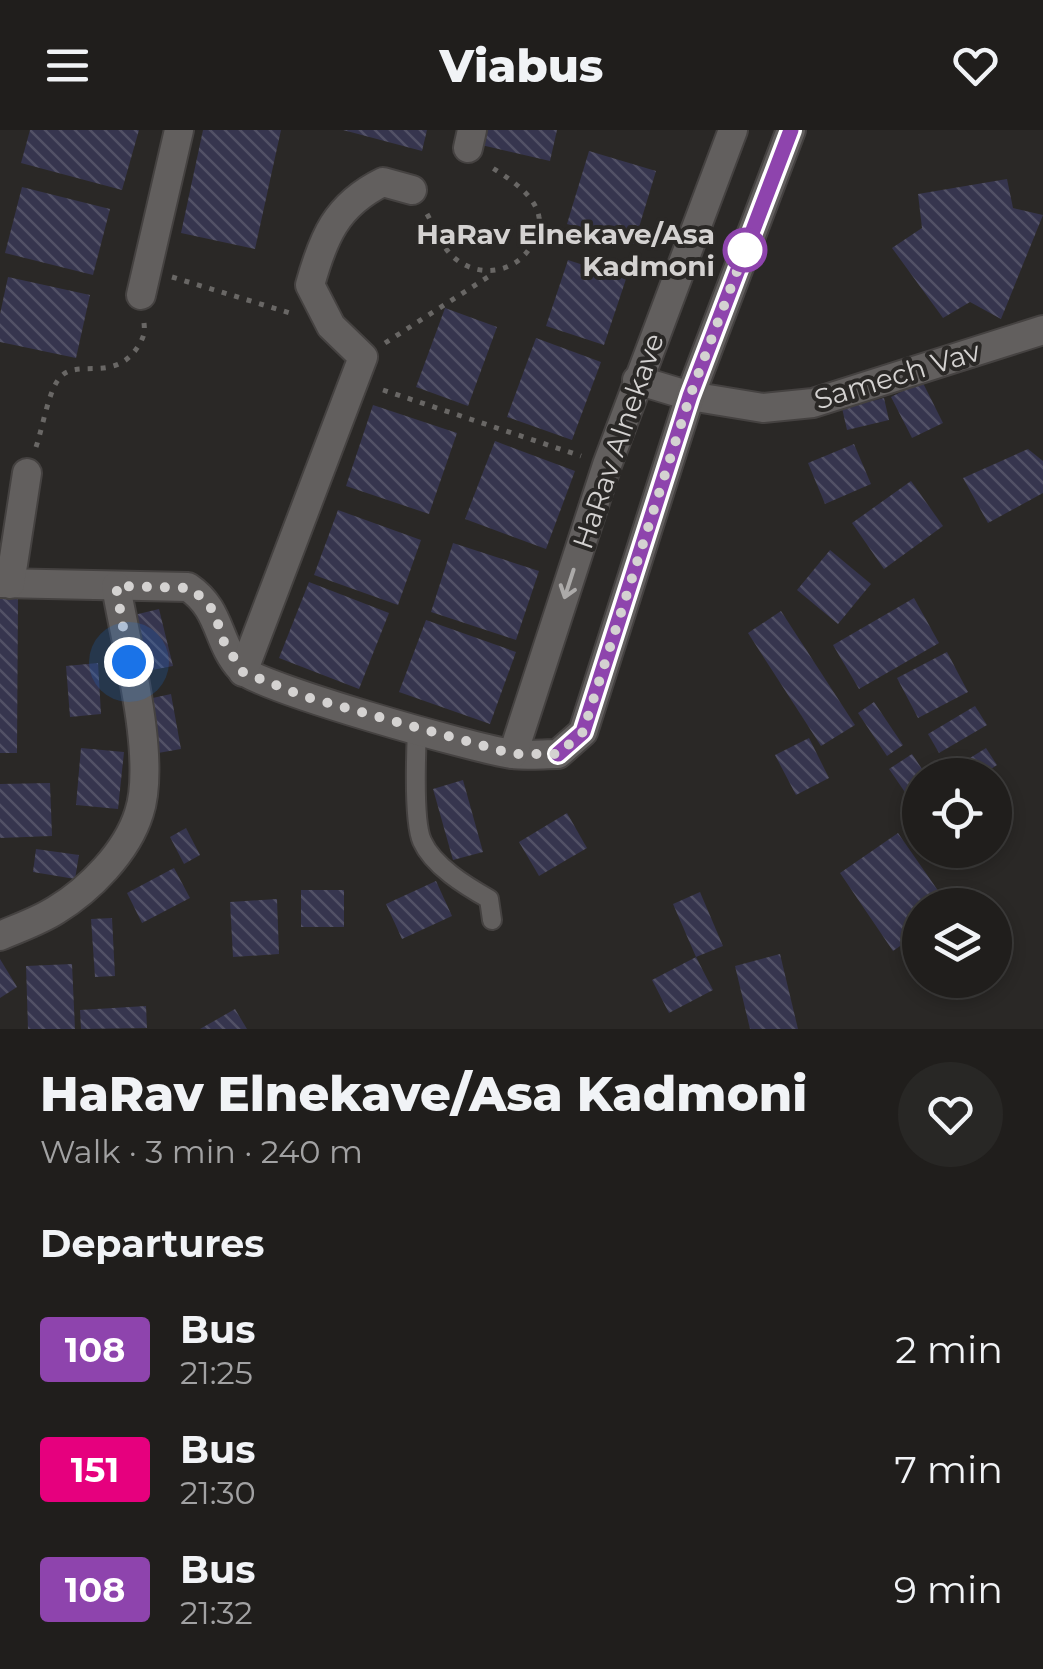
<!DOCTYPE html>
<html lang="en">
<head>
<meta charset="utf-8">
<style>
  body { margin:0; font-family:Montserrat,sans-serif; background:#282725; color:#f1f3f6; height:100vh; display:flex; flex-direction:column; font-size:38px; white-space:nowrap }
  * { box-sizing:border-box; margin:0 }
  p { font-size:32px; color:#a2a2a3 }
  .icon { flex:none; width:55px; height:55px; fill:none; stroke:currentColor; stroke-width:2; stroke-linecap:round; stroke-linejoin:round }
  .map { position:relative; height:899px; overflow:hidden }
  .panel { display:flex; flex-direction:column; background:#201e1c; flex:1 }
  .panel>* { flex:none }
  .badge { padding:0 20px; border-radius:8px; font-size:35px; line-height:65px }
  .tools { position:absolute; left:902px; top:628px; display:grid; gap:20px }
  .tools a { display:grid; place-items:center; width:110px; height:110px; border-radius:50%; background:#201e1c; box-shadow:0 5px 15px #0003,0 0 0 2px #3d3c3b; font-size:50px }
  .you { position:absolute; width:50px; height:50px; margin:-25px; border:8px solid #fff; border-radius:50%; background:#1a73e8; box-shadow:0 0 0 15px #1a73e833 }
  .map>.badge { position:absolute; translate:-50% -50%; box-shadow:0 0 0 5px #fff }
  h2 { padding:0 40px; font-size:38px; line-height:90px }
  .round { display:grid; place-items:center; flex:none; width:105px; height:105px; border-radius:52px; background:#282725 }
  .head { display:flex; align-items:center; justify-content:space-between; height:170px; padding:0 40px }
  h1 { font-size:48px; font-weight:800; line-height:75px }
  ul { padding:0; list-style:none }
  li { display:flex; align-items:center; gap:30px; height:120px; padding:0 40px }
  li div { flex:1 }
  li b { display:block; font-size:38px }
  li em { font-style:normal }
  li .badge { min-width:110px; font-weight:700; text-align:center }
  header { display:flex; justify-content:space-between; align-items:center; height:130px; padding:0 40px; background:#201e1c; font-size:45px; font-weight:800 }
  .map>svg:first-child { display:block }
  .building { fill:url(#building-back-hatch) }
  .lines { fill:none; stroke-linecap:round; stroke-linejoin:round }
  .service-casing { stroke:#454241; stroke-width:22 }
  .minor-casing { stroke:#454241; stroke-width:32 }
  .path { stroke:#696765; stroke-width:5; stroke-dasharray:5 8; stroke-linecap:butt }
  .service { stroke:#625f5e; stroke-width:18 }
  .minor { stroke:#625f5e; stroke-width:28 }
  .oneway { stroke:#acaaa9 }
  .line-casing { stroke:#fff; stroke-width:22 }
  .line { stroke:#8e44ad; stroke-width:15 }
  .walk { stroke:#d4d2d1; stroke-width:10; stroke-dasharray:0 18 }
  .stop-dot { fill:#fff; stroke:#8e44ad; stroke-width:5 }
  .labels { text-anchor:middle; stroke-width:8; stroke-linejoin:round; paint-order:stroke }
  .stop-label { font-size:28px; font-weight:bold; fill:#d4d2d1; stroke:#2a2826; text-anchor:end }
  .street-label { font-size:28px; fill:#d4d2d1; stroke:#2a2826 }
</style>
</head>
<body>
<header><svg class="icon" aria-label="menu" viewBox="0 0 24 24"><path d="M4 6h16M4 12h16M4 18h16"/></svg>Viabus<svg class="icon" aria-label="heart" viewBox="0 0 24 24"><path d="M12 20l-8-8c-3-5 5-10 8-4 3-6 11-1 8 4z"/></svg></header>
<div class="map">
<svg width="1043" height="899" viewBox="0 0 1043 899">
  <defs>
    <pattern id="building-back-hatch" width="6" height="6" patternUnits="userSpaceOnUse" patternTransform="scale(2.5)"><rect width="6" height="6" fill="#36354e"/><path d="M-1 5l2 2M0 0l6 6M5-1l2 2" fill="none" stroke="#525166"/></pattern>
  </defs>
  <rect width="100%" height="100%" fill="#2a2826"/>
  <g class="building">
    <path d="M30,0H139L122,60L21,33Z"/>
    <path d="M203,0H281L255,119L181,103Z"/>
    <path d="M343,0H427L422,21Z"/>
    <path d="M480,0H557L550,31L477,14Z"/>
    <path d="M589,21L656,41L634,114L567,94Z"/>
    <path d="M1007,49L1013,78L1043,85L1001,189L970,172L943,188L892,118L922,98L918,64Z"/>
    <path d="M22,57L110,79L93,145L5,123Z"/>
    <path d="M568,130L626,149L604,215L546,196Z"/>
    <path d="M8,147L90,165L76,228L0,212V184Z"/>
    <path d="M445,178L497,197L468,276L416,257Z"/>
    <path d="M536,208L601,232L572,310L507,287Z"/>
    <path d="M922,251L943,293L912,308L891,267Z"/>
    <path d="M884,268L889,290L847,300L842,278Z"/>
    <path d="M373,275L457,303L429,384L346,356Z"/>
    <path d="M495,311L575,341L546,419L465,389Z"/>
    <path d="M854,314L871,354L825,374L808,333Z"/>
    <path d="M1028,319L1043,331V363L988,393L963,348Z"/>
    <path d="M911,351L943,396L884,439L852,393Z"/>
    <path d="M338,380L421,410L398,475L314,445Z"/>
    <path d="M453,413L539,441L516,510L431,482Z"/>
    <path d="M830,420L871,454L838,494L797,460Z"/>
    <path d="M309,452L389,483L359,559L279,528Z"/>
    <path d="M0,463H18L17,623H0Z"/>
    <path d="M914,468L939,513L859,559L833,515Z"/>
    <path d="M159,479L173,536L147,541L134,485Z"/>
    <path d="M781,481L855,595L821,616L748,503Z"/>
    <path d="M426,490L516,522L490,594L399,562Z"/>
    <path d="M947,522L968,562L918,588L897,548Z"/>
    <path d="M98,533L101,584L70,587L66,536Z"/>
    <path d="M171,564L181,619L158,623L148,569Z"/>
    <path d="M874,572L903,615L887,626L858,583Z"/>
    <path d="M975,576L987,595L939,623L928,604Z"/>
    <path d="M809,608L829,648L796,665L775,625Z"/>
    <path d="M81,618L124,622L118,679L76,675Z"/>
    <path d="M986,618L997,635L982,645H959L954,638Z"/>
    <path d="M912,624L926,645H920V684L889,639Z"/>
    <path d="M463,650L483,722L453,730L433,659Z"/>
    <path d="M50,653L52,706L0,708V654Z"/>
    <path d="M567,683L587,718L539,746L519,712Z"/>
    <path d="M186,698L200,725L184,734L170,707Z"/>
    <path d="M898,703L948,775H920V802L893,821L840,743Z"/>
    <path d="M36,719L79,725L75,749L33,742Z"/>
    <path d="M174,738L190,768L142,793L127,763Z"/>
    <path d="M436,751L452,786L402,809L386,774Z"/>
    <rect x="301" y="760" width="43" height="37"/>
    <path d="M700,762L723,816L696,827L673,774Z"/>
    <path d="M277,769L279,824L233,827L230,772Z"/>
    <path d="M112,788L115,846L95,847L91,789Z"/>
    <path d="M780,824L798,899H750L735,836Z"/>
    <path d="M696,827L713,860L669,883L652,850Z"/>
    <path d="M0,829L17,857L0,868Z"/>
    <path d="M72,834L75,899H28L26,836Z"/>
    <path d="M146,876L147,898L81,899L80,880Z"/>
    <path d="M235,879L247,899H200Z"/>
  </g>
  <g class="lines">
    <g class="service-casing">
      <path id="service" d="M417,599C416,623 413,691 422,711C433,736 466,756 489,769L492,790"/>
    </g>
    <g class="minor-casing">
      <g id="minor">
        <path d="M468,18L472,0"/>
        <path d="M141,165L179,0"/>
        <path d="M637,250L690,266L763,278L813,273L1043,200"/>
        <path d="M0,453L188,457C222,480 216,512 241,539C260,558 476,619 512,624C527,626 543,624 558,624L583,602L690,266L791,0"/>
        <path d="M10,454L27,343"/>
        <path d="M243,542L363,227L331,196L310,155C323,108 336,75 383,52L412,60"/>
        <path d="M513,624L607,335L733,0"/>
        <path d="M0,806C18,798 39,791 56,780C89,760 127,722 139,683C157,629 126,515 116,456"/>
      </g>
    </g>
    <g class="path">
      <path d="M427,84C436,100 442,119 457,130C486,152 529,138 536,102C537,97 540,92 539,87C535,64 508,48 491,37"/>
      <path d="M172,147L290,183"/>
      <path d="M385,213L494,143"/>
      <path d="M383,260L581,326"/>
      <path d="M36,317C42,300 48,264 58,250C75,225 114,256 139,215C144,206 145,203 144,193"/>
    </g>
    <use href="#service" class="service"/>
    <use href="#minor" class="minor"/>
  </g>
  <defs><path id="oneway-shaft" d="M-6 0H5M1.5-3L5.5 0L1.5 3" fill="none" stroke-width="1.6" stroke-linecap="round" stroke-linejoin="round" transform="scale(2.5)"/></defs>
  <use class="oneway" href="#oneway-shaft" transform="translate(569 454) rotate(108)"/>
  <g class="lines">
    <g class="line-casing">
      <path id="line" d="M558,624L583,602L690,266L791,0"/>
    </g>
    <use href="#line" class="line"/>
    <path class="walk" d="M129,532L116,456L188,458L203,468L214,482L224,512L243,542L303,566L513,624H558L583,602L690,266L745,120"/>
  </g>
  <circle class="stop-dot" cx="745" cy="120" r="20"/>
  <g class="labels">
    <g class="stop-label">
      <text x="715" y="114">HaRav Elnekave/Asa<tspan x="715" dy="32">Kadmoni</tspan></text>
    </g>
    <g class="street-label">
      <text transform="translate(897 245) rotate(-17)" y="10">Samech Vav</text>
      <text transform="translate(618 311) rotate(-71)" y="10">HaRav Alnekave</text>
    </g>
  </g>
</svg>
<div class="tools">
<a><svg class="icon" aria-label="locate" viewBox="0 0 24 24"><circle cx="12" cy="12" r="6"/><path d="M12 2v4M12 18v4M2 12h4M18 12h4"/></svg></a>
<a><svg class="icon" aria-label="layers" viewBox="0 0 24 24"><path d="M12 4l9 5-9 5-9-5zM3 14l9 5 9-5"/></svg></a>
</div>
<div class="you" style="left:129px;top:532px"></div>
</div>
<section class="panel">
<div class="head"><div><h1>HaRav Elnekave/Asa Kadmoni</h1><p>Walk · 3 min · 240 m</p></div><a class="round"><svg class="icon" aria-label="heart" viewBox="0 0 24 24"><path d="M12 20l-8-8c-3-5 5-10 8-4 3-6 11-1 8 4z"/></svg></a></div>
<h2>Departures</h2>
<ul>
<li><span class="badge" style="background:#8e44ad;color:#fff">108</span><div><b>Bus</b><p>21:25</p></div><em>2 min</em></li>
<li><span class="badge" style="background:#e6007e;color:#fff">151</span><div><b>Bus</b><p>21:30</p></div><em>7 min</em></li>
<li><span class="badge" style="background:#8e44ad;color:#fff">108</span><div><b>Bus</b><p>21:32</p></div><em>9 min</em></li>
</ul>
</section>
</body>
</html>
